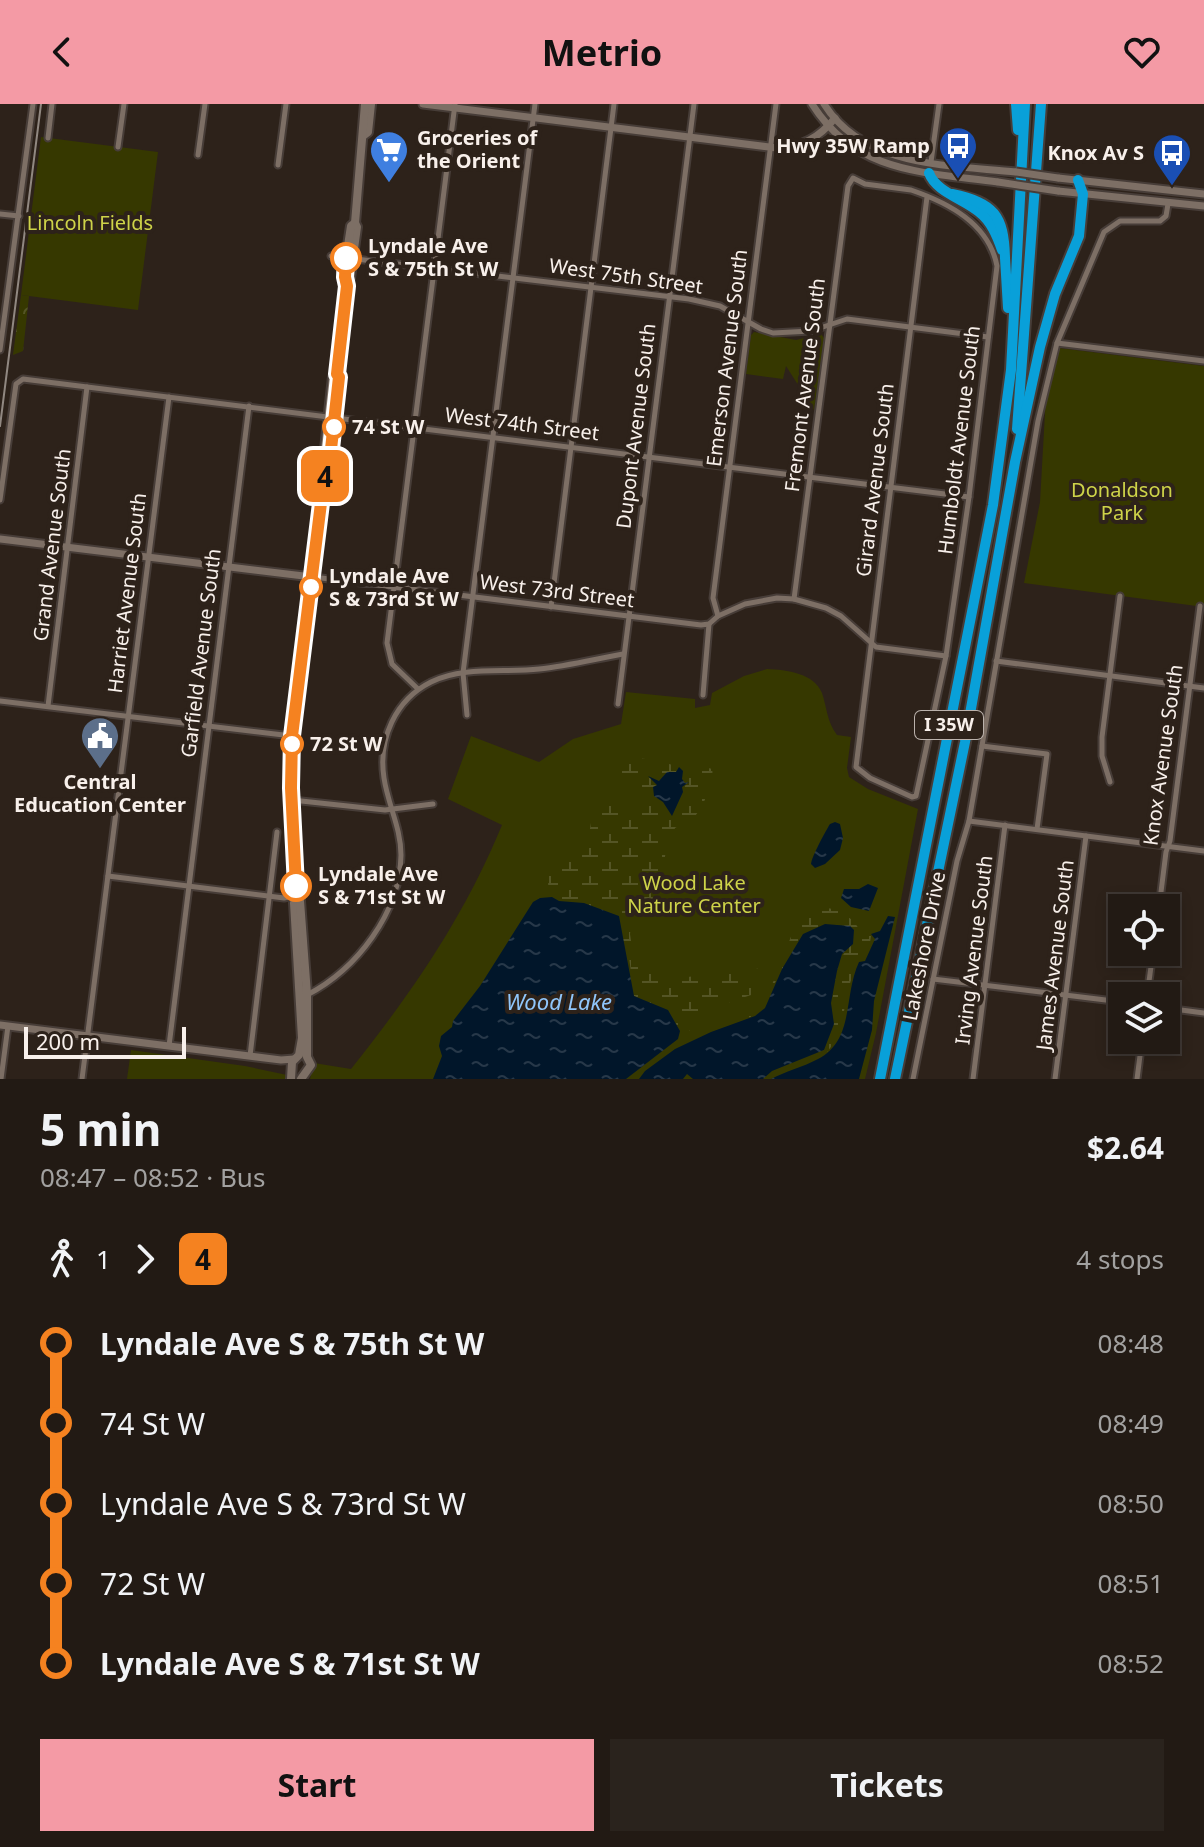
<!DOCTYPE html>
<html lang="en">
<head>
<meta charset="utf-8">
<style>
  body { margin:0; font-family:"Noto Sans",sans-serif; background:#2a231d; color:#f1f3f6; height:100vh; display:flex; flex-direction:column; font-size:30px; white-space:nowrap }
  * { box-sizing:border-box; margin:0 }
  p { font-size:26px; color:#a2a1a0 }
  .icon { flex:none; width:44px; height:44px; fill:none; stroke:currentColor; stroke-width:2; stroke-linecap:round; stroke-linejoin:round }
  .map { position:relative; height:975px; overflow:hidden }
  .panel { display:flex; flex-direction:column; background:#221a14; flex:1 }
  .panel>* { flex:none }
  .badge { padding:0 16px; border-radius:12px; font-size:28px; line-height:52px }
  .fabs { position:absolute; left:1108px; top:790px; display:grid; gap:16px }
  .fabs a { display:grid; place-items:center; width:72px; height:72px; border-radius:0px; background:#221a14; box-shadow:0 4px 12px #0003,0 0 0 2px #3f3834; font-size:40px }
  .scale { position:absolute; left:24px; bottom:20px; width:162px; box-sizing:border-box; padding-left:8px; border:4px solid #f8f0eb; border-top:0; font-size:22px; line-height:28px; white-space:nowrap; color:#f8f0eb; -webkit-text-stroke:6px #2d221a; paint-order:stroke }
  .map>.badge { position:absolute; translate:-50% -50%; box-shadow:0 0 0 4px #fff }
  .legs { display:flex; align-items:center; gap:12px; height:88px; padding:0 40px; font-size:26px }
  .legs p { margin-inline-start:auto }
  .headline { display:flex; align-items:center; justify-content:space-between; height:136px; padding:0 40px }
  h1 { font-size:44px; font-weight:700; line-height:60px }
  .action { display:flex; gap:16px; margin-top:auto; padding:16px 40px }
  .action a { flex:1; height:92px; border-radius:0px; background:#f49aa5; color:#111; font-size:32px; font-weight:700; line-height:92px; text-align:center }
  .action a+a { background:#2a231d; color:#f1f3f6 }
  ul { padding:0 40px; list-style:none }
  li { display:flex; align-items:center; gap:28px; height:80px; font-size:30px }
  li i { display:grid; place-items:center; width:12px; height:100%; margin:0 10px; background:currentColor }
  li i::after { content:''; width:20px; height:20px; margin:-10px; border:6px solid; border-radius:50%; background:#221a14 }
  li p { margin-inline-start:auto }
  li:first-child i { background:linear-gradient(#0000 50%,currentColor 0) }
  li:last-child i { background:linear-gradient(currentColor 50%,#0000 0) }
  header { display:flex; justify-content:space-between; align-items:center; height:104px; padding:0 40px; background:#f49aa5; color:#111; font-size:36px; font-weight:700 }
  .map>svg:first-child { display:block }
  .green { fill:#363800 }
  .forest { fill:url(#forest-crowns) }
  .wetland { fill:url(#wetland-marsh) }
  .water { fill:url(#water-ripples) }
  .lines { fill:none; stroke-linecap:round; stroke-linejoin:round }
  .minor-casing { stroke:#473d38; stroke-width:9 }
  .tertiary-casing { stroke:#473d38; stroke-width:11 }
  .secondary-casing { stroke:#473d38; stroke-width:12 }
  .motorway-casing { stroke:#473d38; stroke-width:14 }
  .minor { stroke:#7d6f65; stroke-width:5 }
  .tertiary { stroke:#7d6f65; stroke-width:7 }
  .secondary { stroke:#7d6f65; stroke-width:8 }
  .motorway { stroke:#09a0d9; stroke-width:10 }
  .rail { stroke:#918881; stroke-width:2 }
  .tertiary-bridge-casing { stroke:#473d38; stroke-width:11; stroke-linecap:butt }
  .tertiary-bridge { stroke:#7d6f65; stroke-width:7 }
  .line-1-casing { stroke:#fff; stroke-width:18 }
  .line-1 { stroke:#f58220; stroke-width:12 }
  .stop-1-dot { fill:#fff; stroke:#f58220; stroke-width:4 }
  .labels { text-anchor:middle; stroke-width:8; stroke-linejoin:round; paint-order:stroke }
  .shield { fill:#2d221a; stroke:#bbb2ac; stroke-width:2 }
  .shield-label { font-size:18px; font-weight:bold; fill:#f8f0eb }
  .poi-label { font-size:20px; font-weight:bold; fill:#f8f0eb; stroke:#2d221a; text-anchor:end }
  .park-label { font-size:20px; fill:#ced349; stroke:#2d221a }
  .stop-label { font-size:20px; font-weight:bold; fill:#f8f0eb; stroke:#2d221a; text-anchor:start }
  .street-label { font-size:20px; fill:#f8f0eb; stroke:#2d221a }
  .water-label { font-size:22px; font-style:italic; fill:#90c6fb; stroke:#2d221a }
</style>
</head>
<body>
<header><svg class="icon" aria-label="back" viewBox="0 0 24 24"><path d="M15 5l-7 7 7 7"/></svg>Metrio<svg class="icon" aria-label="heart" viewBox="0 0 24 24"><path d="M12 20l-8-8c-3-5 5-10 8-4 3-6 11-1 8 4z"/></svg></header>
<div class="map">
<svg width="1204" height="975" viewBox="0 0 1204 975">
  <defs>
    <pattern id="forest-crowns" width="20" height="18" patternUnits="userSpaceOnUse" patternTransform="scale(2)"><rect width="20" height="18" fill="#363800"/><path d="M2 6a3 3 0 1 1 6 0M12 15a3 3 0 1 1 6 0" fill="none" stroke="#545525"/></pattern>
    <pattern id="wetland-marsh" width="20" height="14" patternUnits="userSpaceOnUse" patternTransform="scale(2)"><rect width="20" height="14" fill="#363800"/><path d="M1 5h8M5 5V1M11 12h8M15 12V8" fill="none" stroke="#545525"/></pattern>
    <pattern id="water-ripples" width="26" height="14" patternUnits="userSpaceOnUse" patternTransform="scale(2)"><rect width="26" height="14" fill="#01162a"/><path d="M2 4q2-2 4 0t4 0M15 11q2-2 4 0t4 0" fill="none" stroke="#273849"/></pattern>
  </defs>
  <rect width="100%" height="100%" fill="#2d221a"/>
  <g class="green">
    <path d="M41,33L158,48L138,206L21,191Z"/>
    <path d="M754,228L796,236L821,230L824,234L814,306L786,262L783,275L746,270L751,231Z"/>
    <path d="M1059,244L1204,262V503L1024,479L1040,398L1046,291Z"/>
    <path d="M767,565C787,566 814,569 822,589C827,604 827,618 837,631L851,633L847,664L849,673L868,685L918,705L876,929L865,975H310L314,959L351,965C413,887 464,813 502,721L448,695L471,632L539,658L573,635L621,620L626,588L695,595V604L710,601L712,589L744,572Z"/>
    <path d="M131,946L245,962L287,971L285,975H127Z"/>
  </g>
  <path class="forest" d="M21,191L29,192L23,247L13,251Z"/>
  <g class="wetland">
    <path d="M635,654L656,656L679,663L676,668L665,671L659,677L651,673L657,681L654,692L663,698L672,710L686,680L682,675L683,667L705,663L712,665C715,676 702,707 693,714C688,718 681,720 675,724L665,752L664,776L659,791L645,807L632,815L630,830L634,857L655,867L679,874L764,864L762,877L754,890L724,900L678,935L680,927L668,906L634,892L629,853L584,799L540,794L548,788C549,782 547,775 549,769C554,753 576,753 584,741C593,728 589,710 598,698C612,699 623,707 636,706L641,698L643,688L639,682L622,683L612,672L616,664L632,658Z"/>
    <path d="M827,804C843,806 858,818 862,832H871C870,847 858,858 853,871C841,900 848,923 827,948C834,921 830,894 837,866C841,849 852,843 854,826L850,822L825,820C811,834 792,849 782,866C760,902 775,906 729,921L766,896L796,820L806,809Z"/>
  </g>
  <g class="water">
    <path d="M679,663L683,667L682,675L685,679L689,678L682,683L683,688L672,712L663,698L654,692L653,683L657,681L648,672L659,677L667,668H676Z"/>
    <path d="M835,718L840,720L843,734L840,746L825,760L815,764L811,760C811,754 826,726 830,720Z"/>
    <path d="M868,780L878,784L869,807L851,803L841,794L844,785H859Z"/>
    <path d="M552,793L559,797L584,799L619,812L634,892L668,906L680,927L678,935L626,975H433L442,952L439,942L441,932L452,923L453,917L480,882L533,798L540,794Z"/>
    <path d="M888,812L895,813L874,897L872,926L859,975H771C786,967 803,963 818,955C855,936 843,892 859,858L865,857L875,835L871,830L880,827Z"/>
    <path d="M825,820L850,822L854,826L853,840L842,850L837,867L831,899L834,920L824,946L772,967L763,975H693L687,970L683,975H639L645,967L675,945L711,928L755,912L765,904L782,865L803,830Z"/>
  </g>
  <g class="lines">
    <g class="minor-casing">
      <g id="minor">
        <path d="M48,34L52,0"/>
        <path d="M118,43L124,0"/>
        <path d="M198,51L205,0"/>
        <path d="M931,58L939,0"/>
        <path d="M278,61L286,0"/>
        <path d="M0,110L19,112"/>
        <path d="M331,152L689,195L720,202L761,225L773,229L811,227L847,215L988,233"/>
        <path d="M1057,239L1204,257"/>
        <path d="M0,246L33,0"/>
        <path d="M0,396L16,280L23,275L969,393"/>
        <path d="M313,473L701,521L709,520L718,512L745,500L777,494L794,495L826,504L841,512L876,543L946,552"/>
        <path d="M794,495L848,82L853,74L865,80L911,86C949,99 989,120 997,162L969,393L946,552L916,692L912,693L870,674L856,663L927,93"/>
        <path d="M551,503L614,0"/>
        <path d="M718,512L713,494L776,0"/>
        <path d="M996,557L1204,584"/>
        <path d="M418,585L392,560L387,539L455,0"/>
        <path d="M703,591L709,520"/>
        <path d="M0,597L292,632"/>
        <path d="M618,600L694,0"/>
        <path d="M48,602L87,283"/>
        <path d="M467,611L463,569L535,0"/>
        <path d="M982,642L1047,650L1037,725"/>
        <path d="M1110,678L1102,652V633L1120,492"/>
        <path d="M292,696L385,706L433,700"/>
        <path d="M969,717L1204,747"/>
        <path d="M108,772L284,794L297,791"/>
        <path d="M1159,804L1166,748L1170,737L1200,502"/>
        <path d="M933,875L1122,898"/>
        <path d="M307,891C357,865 400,809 401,751C401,724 388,701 384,674C378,635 395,596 431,578C464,562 504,569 539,565C567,562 595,555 623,550"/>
        <path d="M1147,892L1153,848"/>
        <path d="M1166,904L1204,909"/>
        <path d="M169,942L249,302"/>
        <path d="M250,952L277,728"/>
        <path d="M1,975L8,922"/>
        <path d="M82,975L169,293"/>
        <path d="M913,975L957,757L969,717L1038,317L1057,239L1104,128L1120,117H1160L1166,112L1168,100"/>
        <path d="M973,975L1005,721"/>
        <path d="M1055,975L1086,732"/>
        <path d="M1137,975L1142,936"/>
      </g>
    </g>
    <g class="tertiary-casing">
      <g id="tertiary">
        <path d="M423,0L777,44C802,44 820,33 835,14"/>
        <path d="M812,0C856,70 924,68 998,78"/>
        <path d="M824,0C864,64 950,61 1016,68"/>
        <path d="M1058,74L1204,90"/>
        <path d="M1058,87L1204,102"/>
        <path d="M0,435L312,473"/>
        <path d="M0,921L281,956L294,955"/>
      </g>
    </g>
    <g class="secondary-casing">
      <g id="secondary">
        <path d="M364,31L368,28L371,0"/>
        <path d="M347,178L350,174L357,123L355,119L365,0"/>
        <path d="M326,359L324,354L333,273L337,270"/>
        <path d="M291,975L292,958L299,951L302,934L294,799L297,791"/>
        <path d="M301,975L311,961L307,953V890L300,797L297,789L291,653L326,359L330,354L339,273L337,270L347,182C344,162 348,142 351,122L355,119"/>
      </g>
    </g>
    <g class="motorway-casing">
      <g id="motorway">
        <path d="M1016,0L1018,26"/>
        <path d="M929,69C936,88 964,95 979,108C991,117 997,132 1002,146"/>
        <path d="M952,90C994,99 1004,111 1005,154C1006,170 1007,187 1008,204"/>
        <path d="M1017,325L1041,0"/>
        <path d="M880,975L993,401L1011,266L1025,0"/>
        <path d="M895,975L965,638L1015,358L1040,243L1055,190L1079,132L1083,90L1078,76"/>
      </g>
    </g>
    <use href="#minor" class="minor"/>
    <use href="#tertiary" class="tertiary"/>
    <use href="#secondary" class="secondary"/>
    <use href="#motorway" class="motorway"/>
    <path class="rail" d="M0,322L41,0"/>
    <g class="tertiary-bridge-casing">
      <g id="tertiary-bridge">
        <path d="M1016,68L1058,74"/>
        <path d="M998,78L1058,87"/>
      </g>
    </g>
    <use href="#tertiary-bridge" class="tertiary-bridge"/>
  </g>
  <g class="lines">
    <g class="line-1-casing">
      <path id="line-1" d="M296,782L291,684L292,632L326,359L330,354L339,273L337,270L347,182L345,173L346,154"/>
    </g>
    <use href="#line-1" class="line-1"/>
  </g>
  <defs>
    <g id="bus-pin" transform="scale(2)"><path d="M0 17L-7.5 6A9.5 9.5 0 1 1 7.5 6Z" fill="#1a4fb4" stroke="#2d221a"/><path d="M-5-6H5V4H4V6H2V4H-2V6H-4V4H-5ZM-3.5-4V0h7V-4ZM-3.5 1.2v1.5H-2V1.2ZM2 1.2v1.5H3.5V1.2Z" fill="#fff"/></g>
    <g id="supermarket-pin" transform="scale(2)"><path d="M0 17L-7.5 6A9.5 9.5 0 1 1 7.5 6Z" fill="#3f7fe0" stroke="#2d221a"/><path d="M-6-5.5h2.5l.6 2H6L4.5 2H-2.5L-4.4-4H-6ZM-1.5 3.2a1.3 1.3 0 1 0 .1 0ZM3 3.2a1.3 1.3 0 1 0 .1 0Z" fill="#fff"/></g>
    <g id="civic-pin" transform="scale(2)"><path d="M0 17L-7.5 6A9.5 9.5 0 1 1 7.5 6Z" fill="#5c6f8a" stroke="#2d221a"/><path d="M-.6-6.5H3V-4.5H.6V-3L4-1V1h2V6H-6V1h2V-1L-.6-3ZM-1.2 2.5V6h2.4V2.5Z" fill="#fff"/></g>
  </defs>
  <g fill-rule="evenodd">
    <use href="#bus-pin" x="958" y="42"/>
    <use href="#supermarket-pin" x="389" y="46"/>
    <use href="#bus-pin" x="1172" y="49"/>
    <use href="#civic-pin" x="100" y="632"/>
  </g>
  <g class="stop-1-dot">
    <circle cx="346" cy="154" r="14"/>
    <circle cx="334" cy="323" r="10"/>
    <circle cx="311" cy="483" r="10"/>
    <circle cx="292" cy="640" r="10"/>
    <circle cx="296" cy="782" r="14"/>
  </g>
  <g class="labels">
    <rect class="shield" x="915" y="607" width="68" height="28" rx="6"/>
    <g class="shield-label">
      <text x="949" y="627">I 35W</text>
    </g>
    <g class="poi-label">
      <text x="417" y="41" text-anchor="start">Groceries of<tspan x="417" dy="23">the Orient</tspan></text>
      <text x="930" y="49">Hwy 35W Ramp</text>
      <text x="1144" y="56">Knox Av S</text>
      <text x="100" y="685" text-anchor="middle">Central<tspan x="100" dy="23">Education Center</tspan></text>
    </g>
    <g class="park-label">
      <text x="90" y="126">Lincoln Fields</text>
      <text x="1122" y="393">Donaldson<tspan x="1122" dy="23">Park</tspan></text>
      <text x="694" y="786">Wood Lake<tspan x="694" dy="23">Nature Center</tspan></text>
    </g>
    <g class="stop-label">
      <text x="368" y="149">Lyndale Ave<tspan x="368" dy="23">S &amp; 75th St W</tspan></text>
      <text x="352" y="330">74 St W</text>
      <text x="329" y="479">Lyndale Ave<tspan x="329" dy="23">S &amp; 73rd St W</tspan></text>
      <text x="310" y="647">72 St W</text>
      <text x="318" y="777">Lyndale Ave<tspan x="318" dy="23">S &amp; 71st St W</tspan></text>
    </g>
    <g class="street-label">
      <text transform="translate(626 172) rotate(8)" y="7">West 75th Street</text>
      <text transform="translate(727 254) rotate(-83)" y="7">Emerson Avenue South</text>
      <text transform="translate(805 281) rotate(-83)" y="7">Fremont Avenue South</text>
      <text transform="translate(522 320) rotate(7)" y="7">West 74th Street</text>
      <text transform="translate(636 322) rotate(-83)" y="7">Dupont Avenue South</text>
      <text transform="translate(959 336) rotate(-83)" y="7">Humboldt Avenue South</text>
      <text transform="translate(875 376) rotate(-83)" y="7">Girard Avenue South</text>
      <text transform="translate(52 441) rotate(-83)" y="7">Grand Avenue South</text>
      <text transform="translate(557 487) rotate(7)" y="7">West 73rd Street</text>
      <text transform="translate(127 489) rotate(-83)" y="7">Harriet Avenue South</text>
      <text transform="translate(201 549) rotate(-83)" y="7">Garfield Avenue South</text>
      <text transform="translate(1163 651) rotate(-82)" y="7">Knox Avenue South</text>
      <text transform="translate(924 842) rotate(-79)" y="7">Lakeshore Drive</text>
      <text transform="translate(974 846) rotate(-83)" y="7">Irving Avenue South</text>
      <text transform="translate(1055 851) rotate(-83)" y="7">James Avenue South</text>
    </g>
    <g class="water-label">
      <text x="559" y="906">Wood Lake</text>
    </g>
  </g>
</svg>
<div class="fabs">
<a><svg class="icon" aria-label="locate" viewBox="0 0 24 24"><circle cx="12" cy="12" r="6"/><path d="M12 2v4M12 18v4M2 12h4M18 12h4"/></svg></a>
<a><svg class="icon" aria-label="layers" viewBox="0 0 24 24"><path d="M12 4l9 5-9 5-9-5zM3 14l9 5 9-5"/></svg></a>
</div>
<div class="scale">200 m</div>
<b class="badge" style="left:325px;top:372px;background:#f58220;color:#111">4</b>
</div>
<section class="panel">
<div class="headline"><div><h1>5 min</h1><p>08:47 – 08:52 · Bus</p></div><b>$2.64</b></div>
<div class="legs"><svg class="icon" aria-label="walk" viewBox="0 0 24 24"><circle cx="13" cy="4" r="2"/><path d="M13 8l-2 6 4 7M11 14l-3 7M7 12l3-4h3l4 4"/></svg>1<svg class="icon" aria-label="forward" viewBox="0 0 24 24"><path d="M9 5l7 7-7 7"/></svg><b class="badge" style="background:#f58220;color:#111">4</b><p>4 stops</p></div>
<ul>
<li><i style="color:#f58220"></i><b>Lyndale Ave S &amp; 75th St W</b><p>08:48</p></li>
<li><i style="color:#f58220"></i><span>74 St W</span><p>08:49</p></li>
<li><i style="color:#f58220"></i><span>Lyndale Ave S &amp; 73rd St W</span><p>08:50</p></li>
<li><i style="color:#f58220"></i><span>72 St W</span><p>08:51</p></li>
<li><i style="color:#f58220"></i><b>Lyndale Ave S &amp; 71st St W</b><p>08:52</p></li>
</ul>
<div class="action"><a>Start</a><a>Tickets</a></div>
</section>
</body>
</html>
